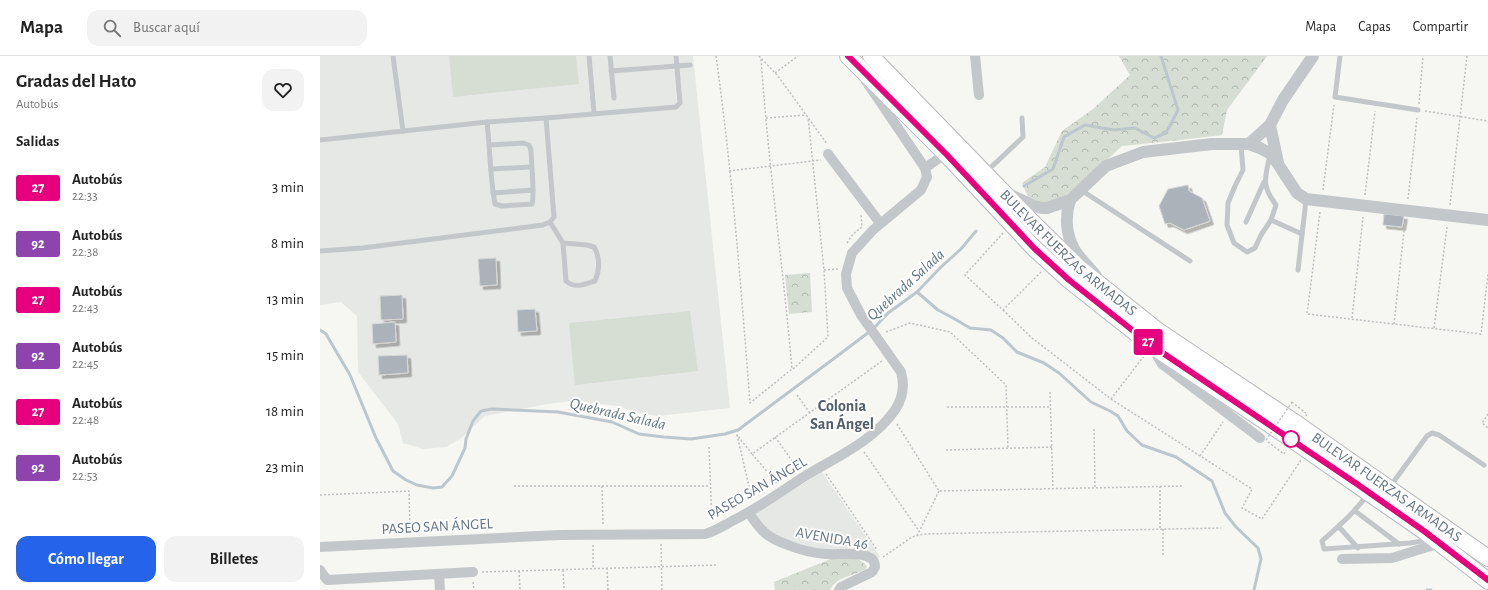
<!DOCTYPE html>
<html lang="es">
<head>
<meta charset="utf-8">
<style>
  body { margin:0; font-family:"Alegreya Sans",sans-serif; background:#f2f2f2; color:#222; height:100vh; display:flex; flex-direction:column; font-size:15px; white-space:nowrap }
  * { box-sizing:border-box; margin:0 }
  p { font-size:13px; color:#767676 }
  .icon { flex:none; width:22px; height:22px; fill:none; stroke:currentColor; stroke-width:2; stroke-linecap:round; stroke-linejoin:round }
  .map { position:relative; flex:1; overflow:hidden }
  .panel { display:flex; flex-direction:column; background:#fff; width:320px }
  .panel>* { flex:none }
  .badge { padding:0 8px; border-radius:3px; font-size:14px; line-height:26px }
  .map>.badge { position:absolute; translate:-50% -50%; box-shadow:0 0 0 2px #fff }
  h2 { padding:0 16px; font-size:15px; line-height:36px }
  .round { display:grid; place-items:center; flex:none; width:42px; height:42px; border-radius:12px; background:#f2f2f2 }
  .headline { display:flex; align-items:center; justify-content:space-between; height:68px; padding:0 16px }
  h1 { font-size:19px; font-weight:700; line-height:30px }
  .cta { display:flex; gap:8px; margin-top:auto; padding:8px 16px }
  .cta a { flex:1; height:46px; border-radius:12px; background:#2563eb; color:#fff; font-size:16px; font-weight:700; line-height:46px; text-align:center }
  .cta a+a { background:#f2f2f2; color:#222 }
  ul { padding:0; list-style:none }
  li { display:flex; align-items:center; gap:12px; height:56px; padding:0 16px }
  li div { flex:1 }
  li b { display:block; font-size:15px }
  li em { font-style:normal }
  li .badge { min-width:44px; font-weight:700; text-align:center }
  header { display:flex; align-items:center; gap:24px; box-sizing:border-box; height:56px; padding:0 20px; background:#fff; border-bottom:1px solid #e0e0e0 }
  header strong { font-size:19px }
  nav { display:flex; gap:22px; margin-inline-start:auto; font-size:14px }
  .search { width:280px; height:36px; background:#f2f2f2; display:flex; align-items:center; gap:10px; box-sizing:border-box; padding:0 14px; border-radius:12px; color:#767676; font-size:15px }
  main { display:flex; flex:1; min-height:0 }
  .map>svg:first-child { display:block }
  .built { fill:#e6e8e6 }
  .forest { fill:url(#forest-crowns) }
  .pitch { fill:#d6ddd3 }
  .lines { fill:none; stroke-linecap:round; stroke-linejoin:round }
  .stream { stroke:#bcc7cd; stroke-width:3 }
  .building { fill:#abb2b9; stroke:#d7d7d5; filter:url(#shadow) }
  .trunk-casing { stroke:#b6b9bc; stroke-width:18 }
  .path { stroke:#bdbfc1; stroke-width:1.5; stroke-dasharray:2 2; stroke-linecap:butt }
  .service { stroke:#c3c7ca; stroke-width:5 }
  .minor { stroke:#c3c7ca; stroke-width:10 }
  .tertiary { stroke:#c3c7ca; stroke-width:12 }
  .trunk { stroke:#fff; stroke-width:16 }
  .path-bridge { stroke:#bdbfc1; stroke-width:1.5; stroke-dasharray:2 2; stroke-linecap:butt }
  .line-casing { stroke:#fff; stroke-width:9 }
  .line { stroke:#e6007e; stroke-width:6 }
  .stop-dot { fill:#fff; stroke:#e6007e; stroke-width:2 }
  .labels { text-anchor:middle; stroke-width:4; stroke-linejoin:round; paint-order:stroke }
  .street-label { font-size:15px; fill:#647485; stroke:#fff }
  .water-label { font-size:16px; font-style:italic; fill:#5f7781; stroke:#fff }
  .neighbourhood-label { font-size:16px; font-weight:bold; fill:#525e69; stroke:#fff }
</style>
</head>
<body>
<header>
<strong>Mapa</strong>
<div class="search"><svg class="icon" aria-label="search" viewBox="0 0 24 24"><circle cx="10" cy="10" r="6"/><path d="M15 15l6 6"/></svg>Buscar aquí</div>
<nav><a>Mapa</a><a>Capas</a><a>Compartir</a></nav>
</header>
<main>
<section class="panel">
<div class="headline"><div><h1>Gradas del Hato</h1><p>Autobús</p></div><a class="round"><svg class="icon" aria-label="heart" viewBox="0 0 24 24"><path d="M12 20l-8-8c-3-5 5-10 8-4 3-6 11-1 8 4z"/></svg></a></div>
<h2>Salidas</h2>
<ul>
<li><span class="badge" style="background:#e6007e;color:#fff">27</span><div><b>Autobús</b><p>22:33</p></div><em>3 min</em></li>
<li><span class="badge" style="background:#8e44ad;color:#fff">92</span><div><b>Autobús</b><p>22:38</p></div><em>8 min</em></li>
<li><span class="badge" style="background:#e6007e;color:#fff">27</span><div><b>Autobús</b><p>22:43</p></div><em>13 min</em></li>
<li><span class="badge" style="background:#8e44ad;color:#fff">92</span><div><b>Autobús</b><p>22:45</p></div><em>15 min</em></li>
<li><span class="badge" style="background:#e6007e;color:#fff">27</span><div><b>Autobús</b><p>22:48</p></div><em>18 min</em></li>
<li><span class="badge" style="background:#8e44ad;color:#fff">92</span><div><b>Autobús</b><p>22:53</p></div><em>23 min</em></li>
</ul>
<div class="cta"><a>Cómo llegar</a><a>Billetes</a></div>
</section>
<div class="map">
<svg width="1168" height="534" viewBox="0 0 1168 534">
  <defs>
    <pattern id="forest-crowns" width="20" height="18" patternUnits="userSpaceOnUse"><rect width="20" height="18" fill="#d6ddd3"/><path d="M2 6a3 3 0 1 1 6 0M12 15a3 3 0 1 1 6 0" fill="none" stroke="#b1b8b1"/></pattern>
    <filter id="shadow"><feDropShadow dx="3.5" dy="3.5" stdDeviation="0" flood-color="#0004"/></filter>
  </defs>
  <rect width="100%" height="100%" fill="#f6f6f2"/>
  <g class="built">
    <path d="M0,0H373L410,352L337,360L315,356L298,350L251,345L227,348L165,360L140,383L126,391L103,393L83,387L78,368L38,316L37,260L21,246L0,249Z"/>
    <path d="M502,416L560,501L555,505L506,497L456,482L433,459Z"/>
  </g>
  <g class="forest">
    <path d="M799,0H947L907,54L902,79L869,83L802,90L788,103L745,140L724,148L708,141L702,127L725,111L742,75L773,53L810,19Z"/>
    <path d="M490,217L492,256L469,258L465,219Z"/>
    <path d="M513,502H537L547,510L546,513C534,520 517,520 510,534H455L454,526Z"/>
  </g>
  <g class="pitch">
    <path d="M129,0H256L259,28L133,41Z"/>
    <path d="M370,255L378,315L255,329L249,267Z"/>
  </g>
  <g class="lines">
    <g class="stream">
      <path d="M704,130L733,113L744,81L765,69L794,74L815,72L834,82L846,77L858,54L841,0"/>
      <path d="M597,236L618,254L633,262L650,272L671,274L683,282L697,296L724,307L739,317L771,346L790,355L798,360L807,375L822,389L856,401L892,425L905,457L916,471L938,492L941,503L934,534"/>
      <path d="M0,274L6,278L30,319L56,382L73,415L86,424L97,429L113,432L122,431L132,420L145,392L146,383L153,365L161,355L172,353L238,356L292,366L319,378L344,381L371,383L405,378L418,374L520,298L553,273L568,257L597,236L621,211L641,193L656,175"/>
      <path d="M1107,534H1111"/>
    </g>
  </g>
  <g class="building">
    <path d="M868,129L869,135L882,142L890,165L864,174L850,167L845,168L839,150L848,133Z"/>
    <path d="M1064,158L1084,160L1082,171L1063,169Z"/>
    <path d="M176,202L177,229L160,230L158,203Z"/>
    <path d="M82,239L83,263L61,264L60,240Z"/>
    <path d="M215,253L217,275L198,276L197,254Z"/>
    <path d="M75,266L76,286L53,288L52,268Z"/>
    <path d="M87,299L88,317L59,319L58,300Z"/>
  </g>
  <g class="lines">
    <g class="trunk-casing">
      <g id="trunk">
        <path d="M528,0L627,99L714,192L749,224L831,289L973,384L1049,437L1104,475L1168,525"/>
        <path id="s1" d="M551,0L713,167L759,212L838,275L980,370L1168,502"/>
      </g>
    </g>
    <g class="path">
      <path d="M396,0C412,115 421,231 430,347L472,313C463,210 448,106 441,2"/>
      <path d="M439,0L458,20L507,88"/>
      <path d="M455,17L478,0"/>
      <path d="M1099,48L1103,0"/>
      <path d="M1105,55L1168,65"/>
      <path d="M446,62L486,59"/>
      <path d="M409,115L501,104"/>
      <path d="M1003,134L1014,49"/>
      <path d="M1045,139L1055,55"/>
      <path d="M1088,143L1097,62"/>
      <path d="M1130,149L1147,0"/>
      <path d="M1000,156L987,258L1161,278L1168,218"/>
      <path d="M683,177L645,219L683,254L722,215"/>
      <path d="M527,187L533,178L542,171L541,159"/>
      <path d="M504,214L518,213"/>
      <path d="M683,254L712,282L791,343L932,433L922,452L942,463L981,404"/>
      <path d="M1032,262L1043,161"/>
      <path d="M1074,268L1085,165"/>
      <path d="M1114,272L1127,171"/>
      <path d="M566,276L590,267L630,276L686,329L688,393"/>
      <path d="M473,313L508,281L504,214L488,61"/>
      <path d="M730,336L733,433"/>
      <path d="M477,339L490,357"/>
      <path d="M791,343L824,300"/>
      <path d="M972,346L987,358L986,360"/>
      <path d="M627,351H731"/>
      <path d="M1168,358L1162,367L1168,372"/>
      <path d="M577,368L619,435L864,430"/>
      <path d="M774,373L775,432"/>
      <path d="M455,381L478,413"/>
      <path d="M948,386L964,398L966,394"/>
      <path d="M389,391L392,466"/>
      <path d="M626,394L732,391"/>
      <path d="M544,396L599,475"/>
      <path d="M880,400L903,366"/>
      <path d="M506,418L557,494"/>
      <path d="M457,427L432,398L562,305"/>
      <path d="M194,430H390"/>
      <path d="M282,430L283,468"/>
      <path d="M840,430V472"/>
      <path d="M0,439L89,435L90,476"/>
      <path d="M432,443L417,379L432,398"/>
      <path d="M843,473V501"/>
      <path d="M597,480L619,435"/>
      <path d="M341,488L342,534"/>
      <path d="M273,489V512"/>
      <path d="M563,501L592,481L603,478L901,472"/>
      <path d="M287,512L288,534"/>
      <path d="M243,514L244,534"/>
      <path d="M199,515L200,534"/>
      <path d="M162,516L398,509"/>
      <path d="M153,526L154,534"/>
    </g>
    <g class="service">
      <path d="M73,0L83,75"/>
      <path d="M269,0L274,57"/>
      <path d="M290,0L294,42"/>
      <path d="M1020,0L1015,41L1098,54"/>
      <path d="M291,15L370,9"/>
      <path d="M226,62L356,51L360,47L356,0"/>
      <path d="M167,66C170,93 170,121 175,148L182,150L212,148C215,140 211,105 211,94L209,89L203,87L169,89"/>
      <path d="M0,84L167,66L226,62L234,161L230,166L223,169L42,192L0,195"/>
      <path d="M921,89L923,114L915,130L908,147L907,169L914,187L927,196L935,192L941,179L951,164L956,149C941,129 945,122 950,99"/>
      <path d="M171,113L211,111"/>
      <path d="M666,116L703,81L702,62"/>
      <path d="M761,134L870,205"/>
      <path d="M173,137L213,134"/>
      <path d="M951,164L982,178"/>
      <path d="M230,166L243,187L246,225C255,233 265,228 275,225C280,214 280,201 274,191L267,189L243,187"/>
      <path d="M926,166L944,126"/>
      <path d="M978,214L986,144"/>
      <path d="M1069,432L1107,380L1112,377L1119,379L1164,409"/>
      <path d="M1048,438C1033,458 1021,468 1003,484L1002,485L1004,493L1090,487L1109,484"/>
      <path d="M1035,455L1079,488"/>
      <path d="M1019,471L1038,492"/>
    </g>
    <g class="minor">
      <path d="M655,0L659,39"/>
      <path d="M508,98L560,167"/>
      <path d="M605,112L625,98"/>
      <path d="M833,293L842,308L940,382"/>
      <path d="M429,457C441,475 446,481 468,489C480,494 493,497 506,498C519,499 542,495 552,503C554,505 555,508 555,511L552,516L521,531L519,534"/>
      <path d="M0,491L239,479L385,478C395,475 403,470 412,465C437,453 459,437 482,422C514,402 553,386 575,354C583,342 585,330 581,316L541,259L527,232L526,218L532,197L553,174L601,134L607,121L605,112L546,25"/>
      <path d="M1022,503L1072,502L1120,487"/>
      <path d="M0,514L7,524L153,516"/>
      <path d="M119,518L120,534"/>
    </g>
    <g class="tertiary">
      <path d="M950,69L958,107"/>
      <path d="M929,88L950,69L963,44L993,0"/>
      <path d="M688,138L714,150L722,152H727L750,144L786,110L823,96L892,88H929L940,92L951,98L958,108L977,137L986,143L1168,164"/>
      <path d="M750,144C745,160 746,178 754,193C760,203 769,211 776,220"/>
    </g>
    <use href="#trunk" class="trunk"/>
    <path class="path-bridge" d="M946,384L972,346"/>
  </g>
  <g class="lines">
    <g class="line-casing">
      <path id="line" d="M528,0L627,99L714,192L749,224L831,289L1037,428L1104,475L1168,524"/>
    </g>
    <use href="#line" class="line"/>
  </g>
  <circle class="stop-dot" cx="971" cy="383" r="8"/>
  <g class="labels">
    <g class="street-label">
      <text dy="5" stroke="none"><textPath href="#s1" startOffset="279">BULEVAR FUERZAS ARMADAS</textPath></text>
      <text dy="5" stroke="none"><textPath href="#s1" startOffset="675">BULEVAR FUERZAS ARMADAS</textPath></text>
      <text transform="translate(437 432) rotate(-30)" y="5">PASEO SAN ÁNGEL</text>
      <text transform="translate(117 470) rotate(-3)" y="5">PASEO SAN ÁNGEL</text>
      <text transform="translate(512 482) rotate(10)" y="5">AVENIDA 46</text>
    </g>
    <g class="water-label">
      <text transform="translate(585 228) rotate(-42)" y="6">Quebrada Salada</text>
      <text transform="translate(298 357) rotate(13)" y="6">Quebrada Salada</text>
    </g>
    <g class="neighbourhood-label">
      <text x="522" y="355">Colonia<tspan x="522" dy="18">San Ángel</tspan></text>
    </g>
  </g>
</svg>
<b class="badge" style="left:828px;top:286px;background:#e6007e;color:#fff">27</b>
</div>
</main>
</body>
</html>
